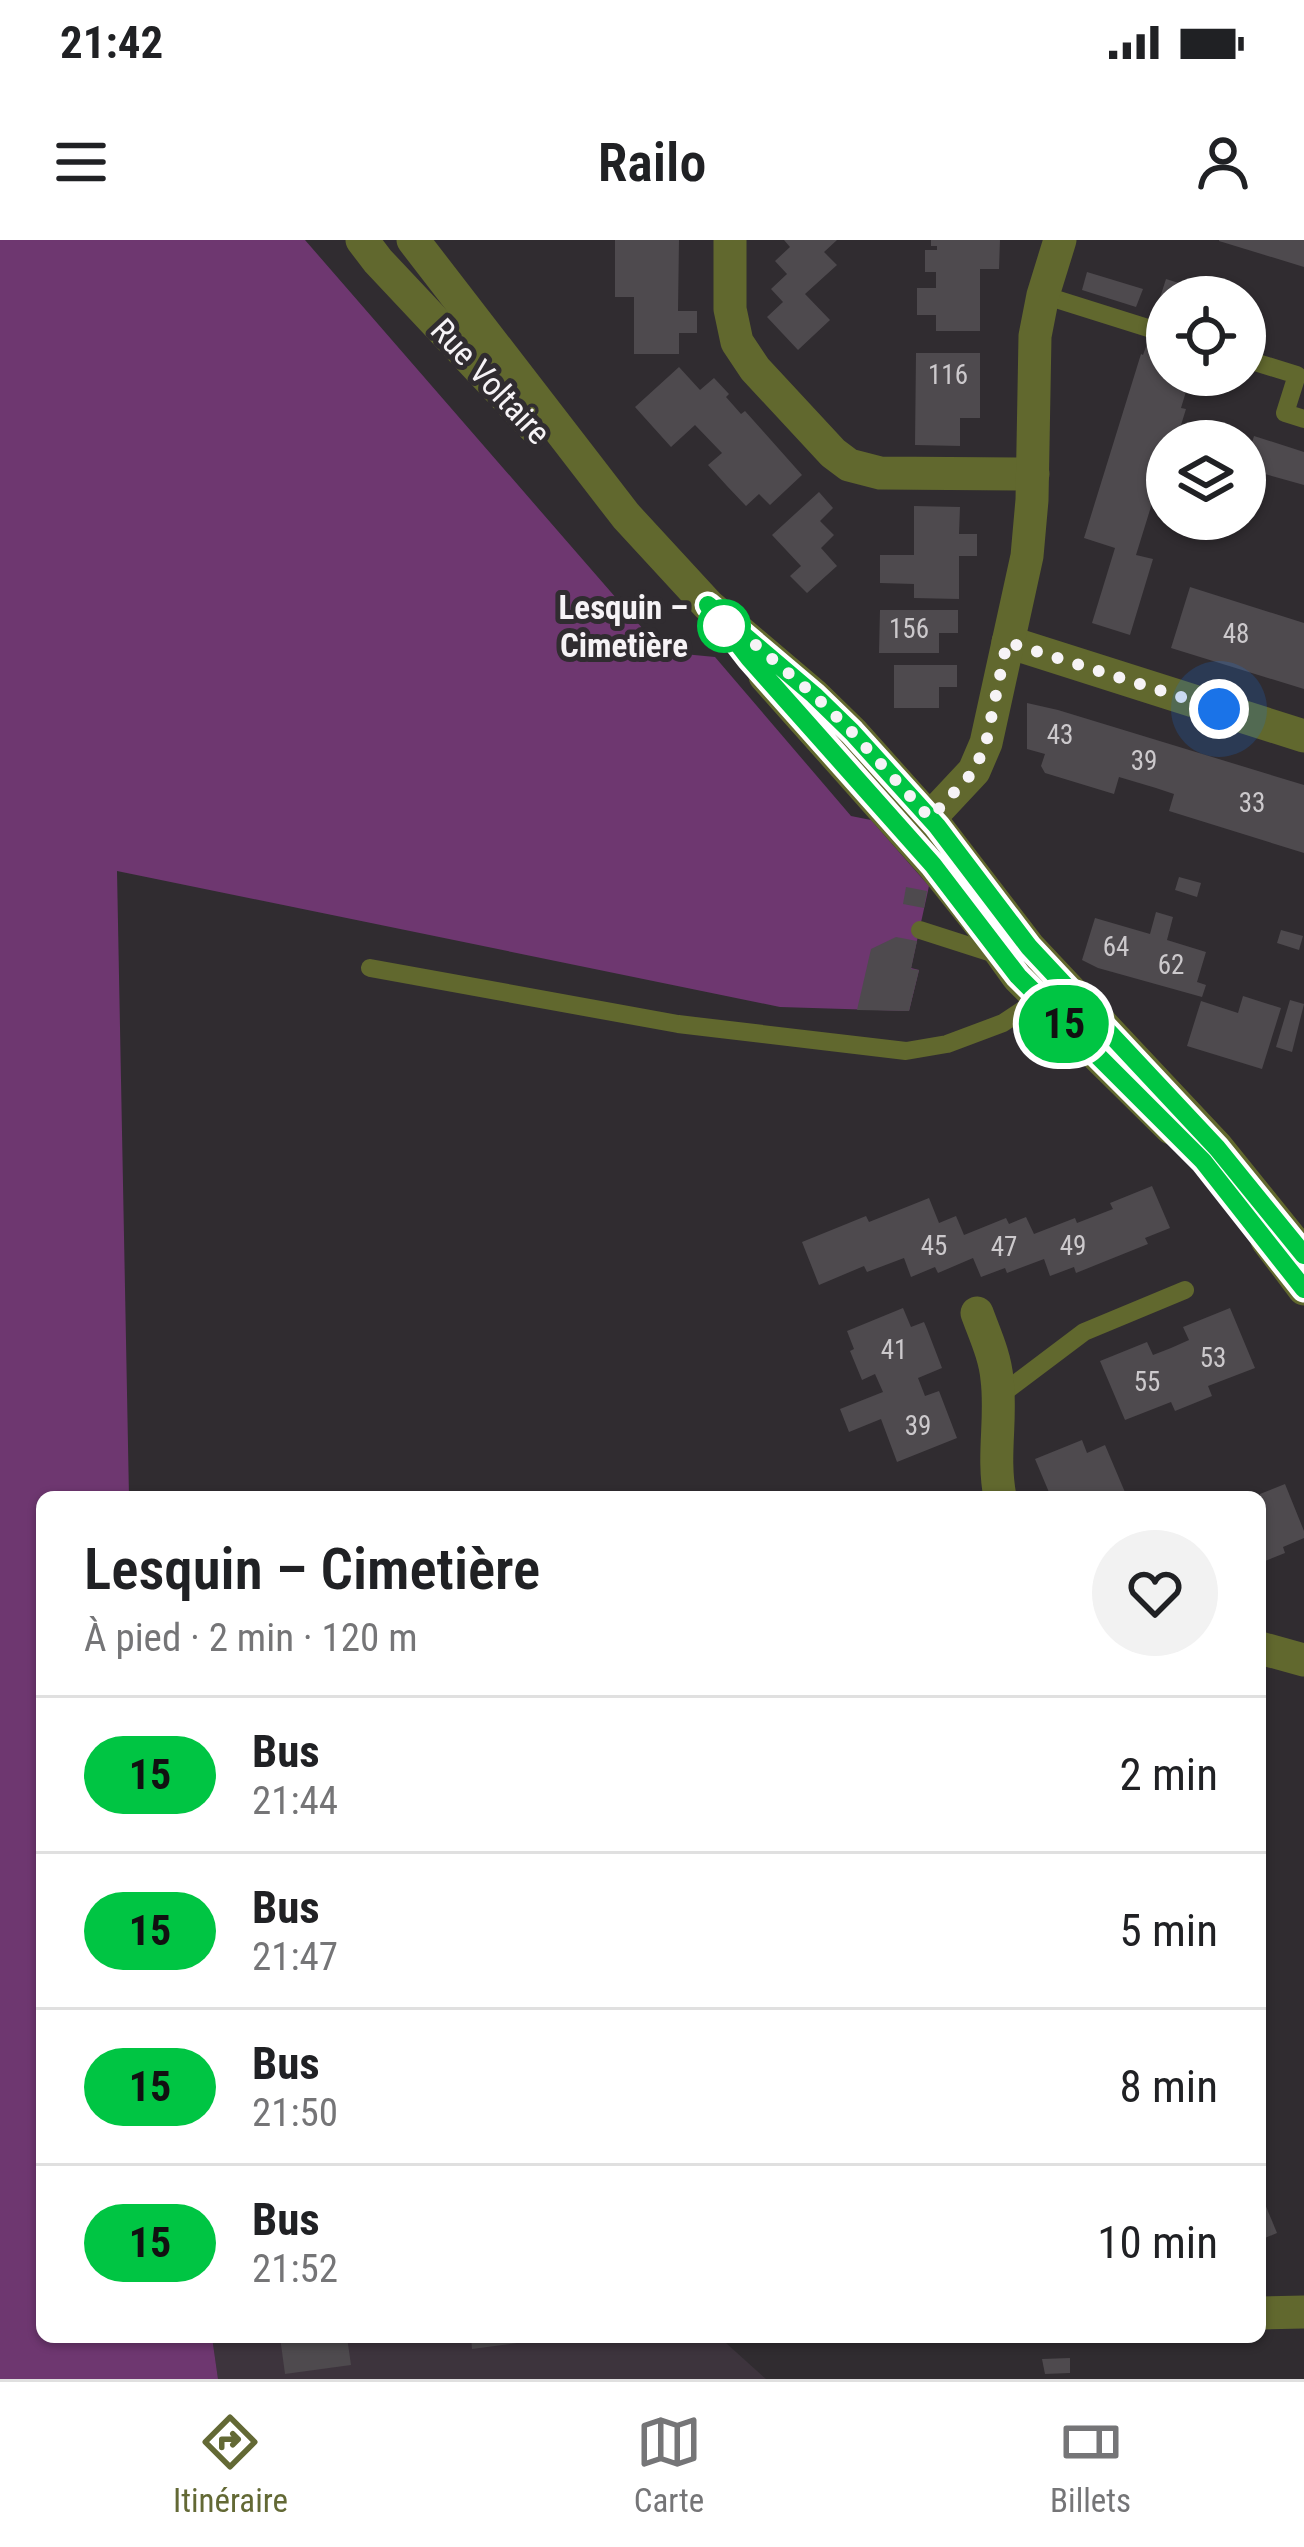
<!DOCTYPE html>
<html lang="fr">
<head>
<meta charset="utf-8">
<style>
  body { margin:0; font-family:"Roboto Condensed",sans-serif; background:#f2f2f2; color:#202124; height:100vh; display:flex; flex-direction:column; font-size:45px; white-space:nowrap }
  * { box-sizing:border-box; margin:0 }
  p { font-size:39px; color:#757577 }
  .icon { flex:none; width:66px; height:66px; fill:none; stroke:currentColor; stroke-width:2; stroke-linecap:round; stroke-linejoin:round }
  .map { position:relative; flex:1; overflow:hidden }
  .details { position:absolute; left:36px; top:1251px; width:1230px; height:852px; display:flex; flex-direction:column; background:#fff; border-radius:18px; box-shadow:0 3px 9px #0004 }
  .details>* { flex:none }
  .badge { padding:0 24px; border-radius:39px; font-size:42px; line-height:78px }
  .tools { position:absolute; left:1146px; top:36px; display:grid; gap:24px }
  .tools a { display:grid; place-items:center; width:120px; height:120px; border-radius:50%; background:#fff; box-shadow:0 3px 9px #0004; font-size:60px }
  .you { position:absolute; width:60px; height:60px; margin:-30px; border:9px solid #fff; border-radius:50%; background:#1a73e8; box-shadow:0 0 0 18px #1a73e833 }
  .map>.badge { position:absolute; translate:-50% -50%; box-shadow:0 0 0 6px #fff }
  .round { display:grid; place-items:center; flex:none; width:126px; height:126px; border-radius:63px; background:#f2f2f2 }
  .head { display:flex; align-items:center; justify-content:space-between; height:204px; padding:0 48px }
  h1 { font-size:57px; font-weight:600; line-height:90px }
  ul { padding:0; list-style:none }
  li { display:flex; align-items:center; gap:36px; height:156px; padding:0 48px; border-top:3px solid #e0e0e0 }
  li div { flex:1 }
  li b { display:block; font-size:45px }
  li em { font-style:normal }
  li .badge { min-width:132px; font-weight:700; text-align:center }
  .status { display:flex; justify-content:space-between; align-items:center; height:84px; padding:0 60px; background:#fff; direction:ltr }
  .status svg { height:33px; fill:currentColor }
  header { display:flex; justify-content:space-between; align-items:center; height:156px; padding:0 48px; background:#fff; font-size:54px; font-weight:600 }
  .tab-bar { display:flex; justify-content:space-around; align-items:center; height:168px; border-top:3px solid #e0e0e0; background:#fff; font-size:33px; color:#757577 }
  .tab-bar a { display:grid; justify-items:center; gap:6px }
  .tab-bar .selected { color:#636935 }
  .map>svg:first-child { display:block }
  .built { fill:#3d343d }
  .green { fill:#6e3770 }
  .building { fill:#4e4a4e }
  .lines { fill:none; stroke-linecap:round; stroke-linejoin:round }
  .service { stroke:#61682e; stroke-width:18 }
  .minor { stroke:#61682e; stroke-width:33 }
  .tertiary { stroke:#61682e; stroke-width:33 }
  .line-casing { stroke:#fff; stroke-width:27 }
  .line { stroke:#00c543; stroke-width:18 }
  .walk { stroke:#f6f3f6; stroke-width:12; stroke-dasharray:0 21.6 }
  .stop-dot { fill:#fff; stroke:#00c543; stroke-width:6 }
  .labels { text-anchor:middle; stroke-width:10; stroke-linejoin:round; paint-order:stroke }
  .number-label { font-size:27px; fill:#ccc9cc }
  .street-label { font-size:33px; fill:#f6f3f6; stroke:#302c30 }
  .stop-label { font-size:33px; font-weight:bold; fill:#f6f3f6; stroke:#302c30; text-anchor:end }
</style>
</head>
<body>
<div class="status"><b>21:42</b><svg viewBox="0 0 49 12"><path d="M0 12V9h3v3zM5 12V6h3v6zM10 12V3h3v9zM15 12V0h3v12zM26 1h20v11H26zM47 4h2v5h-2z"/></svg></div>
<header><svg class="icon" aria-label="menu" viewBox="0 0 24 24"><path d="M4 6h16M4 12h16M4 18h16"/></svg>Railo<svg class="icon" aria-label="person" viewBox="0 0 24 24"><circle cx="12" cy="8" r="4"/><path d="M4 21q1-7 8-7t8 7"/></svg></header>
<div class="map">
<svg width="1304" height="2139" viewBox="0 0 1304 2139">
  <rect width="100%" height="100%" fill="#302c30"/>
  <path class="built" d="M212,2097H725L726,2103L766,2139H218Z"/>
  <path class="green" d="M0,0H305L663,412L715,417L851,576L871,580L929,646L911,728L919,730L909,771L780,767L117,631L129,1257H42V2097H212L218,2139H0Z"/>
  <g class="building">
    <path d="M615,0H679L678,71H697V93H679V114H634V57H615Z"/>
    <path d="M784,0H837L824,12L837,25L805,54L830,80L798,110L767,77L783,62L771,49L787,34L775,21L790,7Z"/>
    <path d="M931,0H1000L999,29H980V91H936V75H917V48H936V32H925V10H937V6H931Z"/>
    <path d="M1219,0H1304V27L1219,1Z"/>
    <path d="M1087,32L1143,49L1136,67L1082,50Z"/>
    <path d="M1166,39L1182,44L1178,57H1167V70L1157,67Z"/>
    <path d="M1148,101L1167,107V135H1191L1181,168L1186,169L1176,201H1167V215L1136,315L1153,319L1130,395L1092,383L1115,308L1084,298L1141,114L1143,115Z"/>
    <path d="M916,113H980V178H960V206L915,205Z"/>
    <path d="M679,127L700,150L714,138L729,154L726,157L741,174L745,171L802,235L770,265L759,254L746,266L727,246L708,225L722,213L695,185L671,207L635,167Z"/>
    <path d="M1254,196L1304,212V245L1265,234L1260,249L1245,244V226Z"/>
    <path d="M819,252L833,268L820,281L834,295L821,308L837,326L807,353L790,336L801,326L772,295Z"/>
    <path d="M914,266L960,267L959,294H977V316H959V359L914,358V344L880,343V315H914Z"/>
    <path d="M1190,347L1304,383V449L1171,408Z"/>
    <path d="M880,370H958V393H939V413H879Z"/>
    <path d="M894,425H957V447H939V468H894Z"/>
    <path d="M1027,463L1058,470L1304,545V613L1169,571L1174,554L1156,548L1119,537L1114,554L1045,533L1041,526L1045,514L1027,509Z"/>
    <path d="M1179,637L1201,643L1197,657L1175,650Z"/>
    <path d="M906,647L927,651L924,668L903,664Z"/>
    <path d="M1156,672L1173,677L1167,700L1206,712L1197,742L1206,745L1202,757L1098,728L1082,720L1095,678L1150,694Z"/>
    <path d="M1281,690L1303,696L1299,710L1277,703Z"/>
    <path d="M896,697L917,701L911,729L919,730L909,771L857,770L871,709Z"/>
    <path d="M1243,756L1281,768L1262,829L1187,806L1201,761L1238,773Z"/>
    <path d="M1290,760L1304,764L1292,812L1276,807Z"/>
    <path d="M1152,946L1170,988L1145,998L1148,1004L1076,1033L1074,1027L1050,1036L1044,1019L1007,1033L1005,1028L981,1037L973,1018L938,1033L935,1027L911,1037L904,1018L867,1032L864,1026L819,1045L802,1002L866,976L869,982L929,958L939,983L956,976L964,995L1006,978L1009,984L1026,977L1034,994L1075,978L1077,983L1113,969L1110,963Z"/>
    <path d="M903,1068L911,1087L924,1082L927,1089L942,1128L918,1138L925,1156L939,1151L957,1198L897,1222L881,1179L849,1192L840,1169L883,1152L875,1134L862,1140L850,1111L854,1109L847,1091Z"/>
    <path d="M1230,1068L1255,1128L1208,1146L1212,1156L1175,1171L1171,1162L1125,1180L1100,1121L1147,1102L1153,1115L1171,1108L1189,1100L1183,1087Z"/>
    <path d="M1082,1200L1087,1213L1105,1205L1127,1257H1051L1035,1219Z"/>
    <path d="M1285,1244L1304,1291V1298L1283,1307L1285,1313L1260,1323V1254Z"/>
    <path d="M1260,1952L1277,1993L1260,2000Z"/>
    <path d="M280,2097H347L351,2125L285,2134Z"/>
    <path d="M471,2097H539V2100L472,2109Z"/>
    <path d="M1070,2118V2133L1045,2134L1042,2119Z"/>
  </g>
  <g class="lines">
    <g class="service">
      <path d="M1043,55L1167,94"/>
      <path d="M1245,119L1297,135L1285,173L1304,179"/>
      <path d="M920,690L1001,716"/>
      <path d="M370,728L678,784L906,811L947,804L1003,783L1039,759"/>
      <path d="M999,1156L1084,1092L1185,1050"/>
    </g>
    <g class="minor">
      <path d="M730,0V69L737,102L755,129L833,213L849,225L880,233L1033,234"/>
      <path d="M1008,402L1304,496"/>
      <path d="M908,595L930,578L974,531L986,503L1027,316L1032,260L1035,96L1043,55L1060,0"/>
      <path d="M977,1073C985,1095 995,1116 997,1139C1002,1179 992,1215 1000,1257"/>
      <path d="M1260,1408L1304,1420"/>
      <path d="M1260,2073L1304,2072"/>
    </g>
    <g class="tertiary">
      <path d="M362,0L378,21L534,187"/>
      <path d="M413,0L626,276L708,365L814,455L852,492L937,587L1029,707L1217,907L1304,1015"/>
      <path d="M765,436L933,625L980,684L1018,737L1171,888"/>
      <path d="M1267,1000L1304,1049"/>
    </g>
  </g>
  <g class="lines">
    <g class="line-casing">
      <path id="line" d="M1304,1015L1217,908L1029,707L937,586L852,492L814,455L708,365L749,418L933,625L1018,736L1203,921L1304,1049"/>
    </g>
    <use href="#line" class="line"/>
    <path class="walk" d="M724,386L728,381L814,455L852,492L930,578L974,531L986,503L1007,402L1219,469"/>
  </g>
  <circle class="stop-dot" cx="724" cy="386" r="24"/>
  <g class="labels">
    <g class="number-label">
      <text x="948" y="144">116</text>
      <text x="909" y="398">156</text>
      <text x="1236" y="403">48</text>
      <text x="1060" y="504">43</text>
      <text x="1144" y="530">39</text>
      <text x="1252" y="572">33</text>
      <text x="1116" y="716">64</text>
      <text x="1171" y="734">62</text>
      <text x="934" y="1015">45</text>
      <text x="1073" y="1015">49</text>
      <text x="1004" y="1016">47</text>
      <text x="894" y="1119">41</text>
      <text x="1213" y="1127">53</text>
      <text x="1147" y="1151">55</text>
      <text x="918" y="1195">39</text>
    </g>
    <g class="street-label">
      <text transform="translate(491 141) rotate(47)" y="12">Rue Voltaire</text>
    </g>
    <g class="stop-label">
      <text x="688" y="379">Lesquin –<tspan x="688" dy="38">Cimetière</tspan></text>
    </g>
  </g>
</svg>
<div class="tools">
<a><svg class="icon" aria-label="locate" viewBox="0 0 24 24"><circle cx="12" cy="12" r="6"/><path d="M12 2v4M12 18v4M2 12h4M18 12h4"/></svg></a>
<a><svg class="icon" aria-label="layers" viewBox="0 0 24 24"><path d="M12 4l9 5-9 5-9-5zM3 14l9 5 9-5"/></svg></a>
</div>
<div class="you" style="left:1219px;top:469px"></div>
<b class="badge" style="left:1064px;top:784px;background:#00c543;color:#111">15</b>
<section class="details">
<div class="head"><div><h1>Lesquin – Cimetière</h1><p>À pied · 2 min · 120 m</p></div><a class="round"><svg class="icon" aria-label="heart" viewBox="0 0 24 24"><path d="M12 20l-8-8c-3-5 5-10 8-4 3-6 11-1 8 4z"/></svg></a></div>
<ul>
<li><span class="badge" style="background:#00c543;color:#111">15</span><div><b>Bus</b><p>21:44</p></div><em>2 min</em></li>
<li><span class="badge" style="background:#00c543;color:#111">15</span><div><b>Bus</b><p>21:47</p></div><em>5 min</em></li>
<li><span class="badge" style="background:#00c543;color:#111">15</span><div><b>Bus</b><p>21:50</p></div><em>8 min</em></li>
<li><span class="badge" style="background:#00c543;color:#111">15</span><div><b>Bus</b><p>21:52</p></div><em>10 min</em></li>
</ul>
</section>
</div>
<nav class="tab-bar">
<a class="selected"><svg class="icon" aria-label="directions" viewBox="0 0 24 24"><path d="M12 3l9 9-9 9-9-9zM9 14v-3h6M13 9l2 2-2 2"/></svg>Itinéraire</a>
<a><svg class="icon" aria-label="map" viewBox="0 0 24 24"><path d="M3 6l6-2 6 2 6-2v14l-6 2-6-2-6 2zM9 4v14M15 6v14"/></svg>Carte</a>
<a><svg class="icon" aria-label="tickets" viewBox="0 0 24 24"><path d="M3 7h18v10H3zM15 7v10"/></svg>Billets</a>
</nav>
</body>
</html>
